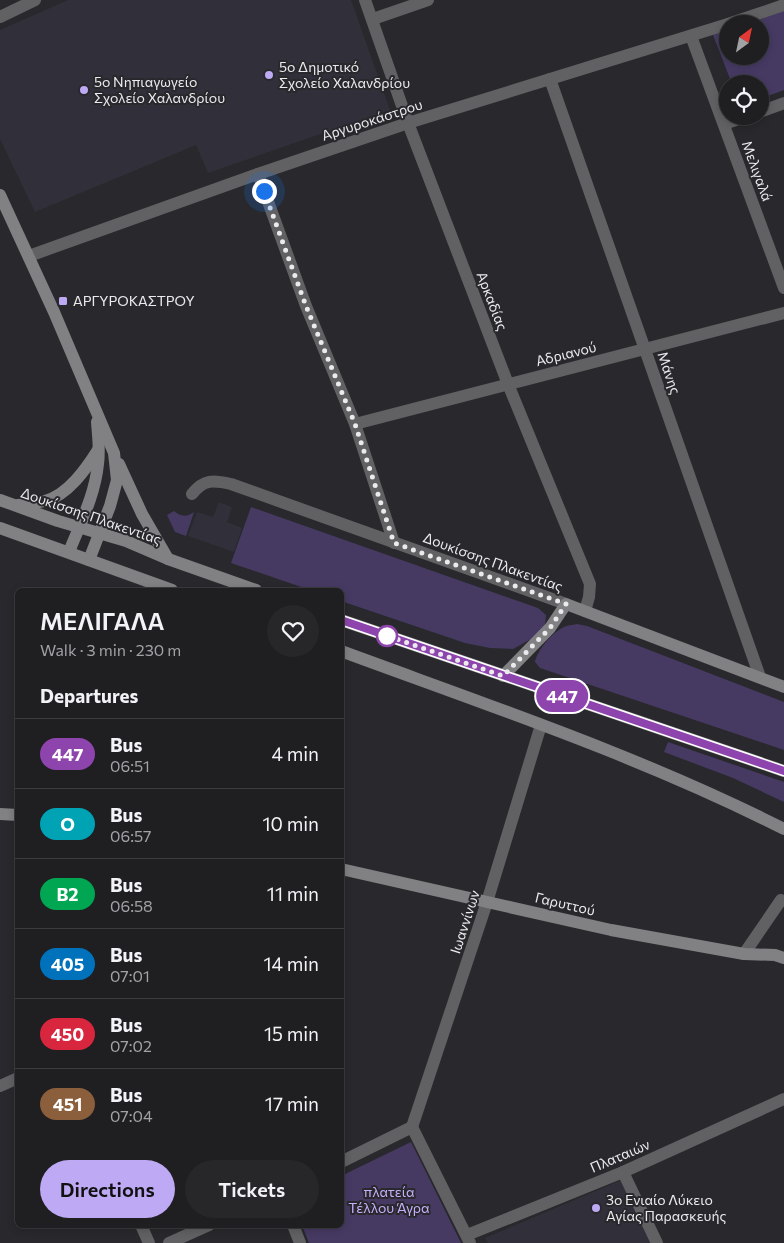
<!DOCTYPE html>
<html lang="en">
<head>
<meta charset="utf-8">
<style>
  body { margin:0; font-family:Commissioner,sans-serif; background:#27272a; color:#f1f3f6; height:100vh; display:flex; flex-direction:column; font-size:19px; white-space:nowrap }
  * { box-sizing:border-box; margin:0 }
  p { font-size:16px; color:#a1a2a5 }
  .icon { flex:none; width:28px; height:28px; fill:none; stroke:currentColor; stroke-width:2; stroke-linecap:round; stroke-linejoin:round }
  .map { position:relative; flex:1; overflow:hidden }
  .drawer { position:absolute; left:15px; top:588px; width:329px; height:640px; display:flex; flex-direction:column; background:#1f1e21; border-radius:8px; box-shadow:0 2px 8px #0003,0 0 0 1px #3c3c3f }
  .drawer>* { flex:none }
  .badge { padding:0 10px; border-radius:16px; font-size:18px; line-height:32px }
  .needle { width:32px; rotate:33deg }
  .controls { position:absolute; left:719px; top:15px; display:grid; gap:10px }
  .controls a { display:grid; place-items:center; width:50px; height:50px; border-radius:50%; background:#1f1e21; box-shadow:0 2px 8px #0003,0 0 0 1px #3c3c3f; font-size:25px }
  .you { position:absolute; width:25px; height:25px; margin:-12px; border:4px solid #fff; border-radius:50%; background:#1a73e8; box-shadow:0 0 0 8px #1a73e833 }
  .map>.badge { position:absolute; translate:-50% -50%; box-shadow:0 0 0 2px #fff }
  h2 { padding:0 25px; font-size:19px; line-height:45px }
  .round { display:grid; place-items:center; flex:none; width:52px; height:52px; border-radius:26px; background:#27272a }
  .overview { display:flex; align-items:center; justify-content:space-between; height:85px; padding:0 25px }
  h1 { font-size:24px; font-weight:600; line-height:38px }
  .button { display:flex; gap:10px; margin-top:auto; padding:10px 25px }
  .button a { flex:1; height:58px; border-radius:30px; background:#bea9f4; color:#111; font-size:20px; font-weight:600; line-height:58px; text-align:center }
  .button a+a { background:#27272a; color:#f1f3f6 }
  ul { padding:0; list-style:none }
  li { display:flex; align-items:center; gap:15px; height:70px; padding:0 25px; border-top:1px solid #3c3c3f }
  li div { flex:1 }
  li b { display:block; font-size:19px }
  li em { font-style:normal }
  li .badge { min-width:55px; font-weight:700; text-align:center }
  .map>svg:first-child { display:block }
  .built { fill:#312f39 }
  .green { fill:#463a63 }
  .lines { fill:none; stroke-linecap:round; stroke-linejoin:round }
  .lane { stroke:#616163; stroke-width:12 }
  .street { stroke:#616163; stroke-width:12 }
  .secondary { stroke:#818083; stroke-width:12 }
  .line-casing { stroke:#fff; stroke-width:11 }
  .line { stroke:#8e44ad; stroke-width:8 }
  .walk { stroke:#ebebed; stroke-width:5; stroke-dasharray:0 9 }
  .poi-dot { fill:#bea9f4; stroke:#29282c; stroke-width:2 }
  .stop-dot { fill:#fff; stroke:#8e44ad; stroke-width:2.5 }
  .labels { text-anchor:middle; stroke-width:4; stroke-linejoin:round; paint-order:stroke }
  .poi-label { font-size:14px; fill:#ebebed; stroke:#29282c; text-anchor:start }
  .street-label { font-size:14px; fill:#ebebed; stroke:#29282c }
  .park-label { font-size:14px; fill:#c6b0fe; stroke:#29282c }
</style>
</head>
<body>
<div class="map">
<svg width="784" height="1243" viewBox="0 0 784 1243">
  <rect width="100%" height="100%" fill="#29282c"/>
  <g class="built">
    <path d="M68,0H351L390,110L208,173L196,145L35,212L0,139V30Z"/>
    <path d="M219,502L232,507L227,522L242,528L234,552L188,536L197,512L213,517Z"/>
    <path d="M624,1179L655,1243H488L485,1238Z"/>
  </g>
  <g class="green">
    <path d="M784,11V90L760,99V84H732L713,35L727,30L728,56H760V24H747Z"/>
    <path d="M251,507L538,608L546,615L545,626L531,639L513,649L490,648L465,643L341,601V590H310L231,563Z"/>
    <path d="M174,511C181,517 187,517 194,512L186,536L175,532L167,515Z"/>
    <path d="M577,624L587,626L784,702V750L540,668L535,662C537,651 551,634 562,628C567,625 572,625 577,624Z"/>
    <path d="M668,742L784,782V802L733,778L664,752Z"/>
    <path d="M411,1142L461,1243H309L302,1225H341V1176Z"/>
  </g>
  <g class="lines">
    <path class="lane" d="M744,954L781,900"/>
    <g class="street">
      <path d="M365,0L408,123L508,384L590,584L589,597L585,611"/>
      <path d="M0,17L35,0"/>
      <path d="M373,19L428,0"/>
      <path d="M728,24L784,5"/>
      <path d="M691,36L784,288"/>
      <path d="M550,79L760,677"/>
      <path d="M760,112L784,103"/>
      <path d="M724,124L747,116"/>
      <path d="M258,174L306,306L355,424L394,543"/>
      <path d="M29,256L258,174L408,123L728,24"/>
      <path d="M355,424L784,313"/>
      <path d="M192,494C204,479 213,480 231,484L566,604"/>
      <path d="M0,1086L18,1078"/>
      <path d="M412,1127L487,902L541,725"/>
      <path d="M412,1127L470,1243"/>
      <path d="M341,1162L412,1127"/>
      <path d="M623,1172L657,1243"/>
      <path d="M141,1225L149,1243"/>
      <path d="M293,1225L300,1243"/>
      <path d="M467,1235L623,1172L784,1099"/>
      <path d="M169,1243L209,1225"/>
    </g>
    <g class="secondary">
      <path d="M0,195L54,312L114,453L117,480L110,506L89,560"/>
      <path d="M119,464L142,514L168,559"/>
      <path d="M0,500L58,521L126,541L168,559L256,590"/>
      <path d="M18,505C27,504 36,503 45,501C68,495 86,469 98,450"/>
      <path d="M0,528L172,590"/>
      <path d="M69,552C80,524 95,495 98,464C100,450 98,436 97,422"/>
      <path d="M341,620L784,771"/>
      <path d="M341,651C490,706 642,757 784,829"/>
      <path d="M503,676L550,628L566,604L784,687"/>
      <path d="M0,814L18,815"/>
      <path d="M341,869L611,930L744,954L775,955L784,958"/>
    </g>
  </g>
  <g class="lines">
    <g class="line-casing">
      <path id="line" d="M341,620L784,771"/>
    </g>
    <use href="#line" class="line"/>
    <path class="walk" d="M264,191L306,306L355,424L394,543L566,604L550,628L503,676L385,635L387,636"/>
  </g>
  <g class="poi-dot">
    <circle cx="269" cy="75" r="5"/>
    <circle cx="84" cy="90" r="5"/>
    <rect x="58" y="296" width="10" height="10" rx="2.5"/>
    <circle cx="596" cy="1208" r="5"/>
  </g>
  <circle class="stop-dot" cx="387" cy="636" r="10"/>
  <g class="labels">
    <g class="poi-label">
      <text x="279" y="72">5ο Δημοτικό<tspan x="279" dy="16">Σχολείο Χαλανδρίου</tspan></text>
      <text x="94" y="87">5ο Νηπιαγωγείο<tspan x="94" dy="16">Σχολείο Χαλανδρίου</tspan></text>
      <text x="73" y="306">ΑΡΓΥΡΟΚΑΣΤΡΟΥ</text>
      <text x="606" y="1205">3ο Ενιαίο Λύκειο<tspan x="606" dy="16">Αγίας Παρασκευής</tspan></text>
    </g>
    <g class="street-label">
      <text transform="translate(372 120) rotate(-18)" y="5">Αργυροκάστρου</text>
      <text transform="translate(757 171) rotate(70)" y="5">Μελιγαλά</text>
      <text transform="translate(492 301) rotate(69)" y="5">Αρκαδίας</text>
      <text transform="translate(566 354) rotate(-14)" y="5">Αδριανού</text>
      <text transform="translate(669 373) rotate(71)" y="5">Μάνης</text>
      <text transform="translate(91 516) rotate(19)" y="5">Δουκίσσης Πλακεντίας</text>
      <text transform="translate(493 562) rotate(20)" y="5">Δουκίσσης Πλακεντίας</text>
      <text transform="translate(565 904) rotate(13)" y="5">Γαρυττού</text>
      <text transform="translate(465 922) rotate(-72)" y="5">Ιωαννίνων</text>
      <text transform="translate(620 1156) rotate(-23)" y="5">Πλαταιών</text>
    </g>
    <g class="park-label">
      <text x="389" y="1197">πλατεία<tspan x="389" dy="16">Τέλλου Άγρα</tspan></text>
    </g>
  </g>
</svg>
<div class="controls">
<a><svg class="needle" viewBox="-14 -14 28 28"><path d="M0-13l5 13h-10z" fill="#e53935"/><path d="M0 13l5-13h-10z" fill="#a1a2a5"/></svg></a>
<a><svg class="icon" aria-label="locate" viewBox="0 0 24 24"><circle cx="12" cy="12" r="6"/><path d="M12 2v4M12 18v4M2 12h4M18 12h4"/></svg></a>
</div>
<div class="you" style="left:264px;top:191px"></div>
<b class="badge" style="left:562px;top:696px;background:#8e44ad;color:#fff">447</b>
<section class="drawer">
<div class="overview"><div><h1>ΜΕΛΙΓΑΛΑ</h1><p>Walk · 3 min · 230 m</p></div><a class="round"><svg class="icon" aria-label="heart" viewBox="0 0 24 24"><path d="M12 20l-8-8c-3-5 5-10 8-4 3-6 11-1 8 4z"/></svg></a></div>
<h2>Departures</h2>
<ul>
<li><span class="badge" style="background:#8e44ad;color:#fff">447</span><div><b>Bus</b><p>06:51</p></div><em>4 min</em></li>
<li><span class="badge" style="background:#00a3b4;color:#fff">Ο</span><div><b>Bus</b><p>06:57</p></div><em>10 min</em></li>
<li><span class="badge" style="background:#00a651;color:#fff">Β2</span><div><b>Bus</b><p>06:58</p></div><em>11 min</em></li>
<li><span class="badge" style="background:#0072bc;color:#fff">405</span><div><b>Bus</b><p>07:01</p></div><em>14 min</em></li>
<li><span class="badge" style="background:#d7263d;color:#fff">450</span><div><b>Bus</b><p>07:02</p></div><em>15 min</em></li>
<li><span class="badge" style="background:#8b5e3c;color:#fff">451</span><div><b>Bus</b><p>07:04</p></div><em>17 min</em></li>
</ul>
<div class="button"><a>Directions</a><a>Tickets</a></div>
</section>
</div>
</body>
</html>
